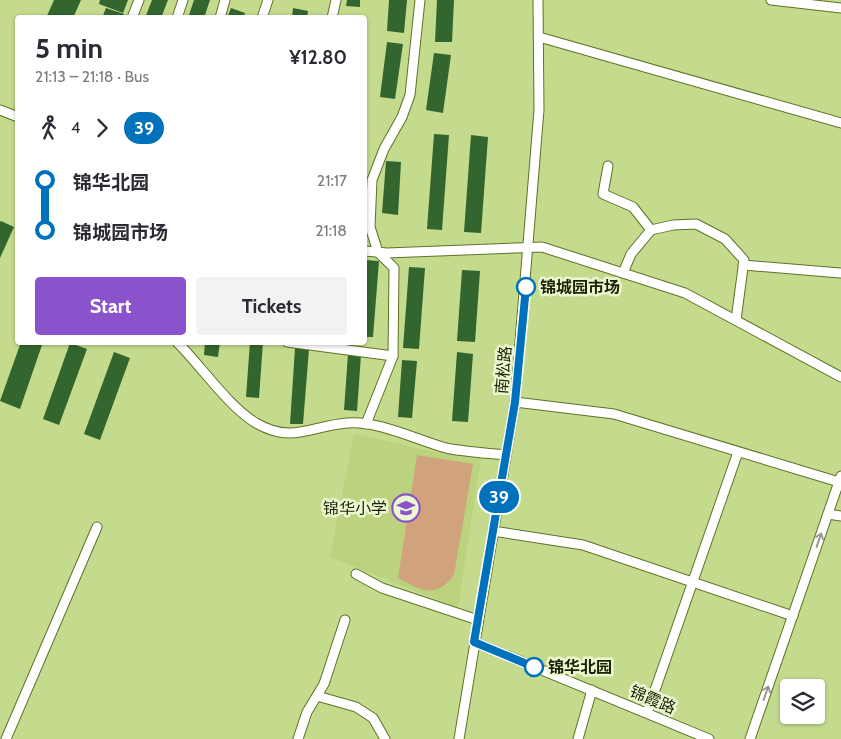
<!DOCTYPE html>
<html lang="en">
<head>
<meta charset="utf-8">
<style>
  body { margin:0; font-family:Cabin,"Noto Sans SC",sans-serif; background:#f2f2f3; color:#2b2b33; height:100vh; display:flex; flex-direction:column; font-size:19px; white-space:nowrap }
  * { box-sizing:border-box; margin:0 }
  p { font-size:16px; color:#7c7c81 }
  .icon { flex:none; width:28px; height:28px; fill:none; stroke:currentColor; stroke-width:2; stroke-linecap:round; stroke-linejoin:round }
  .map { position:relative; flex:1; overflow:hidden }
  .side { position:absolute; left:15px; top:15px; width:352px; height:330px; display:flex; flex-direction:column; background:#fff; border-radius:5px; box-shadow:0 1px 4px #0004 }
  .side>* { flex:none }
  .badge { padding:0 10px; border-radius:16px; font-size:18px; line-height:32px }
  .controls { position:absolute; left:780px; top:679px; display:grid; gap:10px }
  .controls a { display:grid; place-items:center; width:45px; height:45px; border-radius:5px; background:#fff; box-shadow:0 1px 4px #0004; font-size:25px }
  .map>.badge { position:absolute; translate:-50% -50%; box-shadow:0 0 0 2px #fff }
  .legs { display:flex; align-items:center; gap:8px; height:55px; padding:0 20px; font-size:16px }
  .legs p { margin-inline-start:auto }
  .summary { display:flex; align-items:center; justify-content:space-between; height:85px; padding:0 20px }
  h1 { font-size:28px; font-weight:700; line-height:38px }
  .primary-button { display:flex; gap:10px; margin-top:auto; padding:10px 20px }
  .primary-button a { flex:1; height:58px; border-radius:5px; background:#8a53cb; color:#fff; font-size:20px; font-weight:700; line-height:58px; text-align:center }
  .primary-button a+a { background:#f2f2f3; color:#2b2b33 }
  ul { padding:0 20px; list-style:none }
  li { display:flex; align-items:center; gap:18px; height:50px; font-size:19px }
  li i { display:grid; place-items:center; width:8px; height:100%; margin:0 6px; background:currentColor }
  li i::after { content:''; width:12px; height:12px; margin:-6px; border:4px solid; border-radius:50%; background:#fff }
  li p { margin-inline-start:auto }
  li:first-child i { background:linear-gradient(#0000 50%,currentColor 0) }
  li:last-child i { background:linear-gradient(currentColor 50%,#0000 0) }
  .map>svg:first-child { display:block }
  .built { fill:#bbd37e }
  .green { fill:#d0a37d }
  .building { fill:#33662e }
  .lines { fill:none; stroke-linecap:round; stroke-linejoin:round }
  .minor-casing { stroke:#5f7226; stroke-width:11 }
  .minor { stroke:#fff; stroke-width:9 }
  .oneway { stroke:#989c8e }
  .line-1-casing { stroke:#fff; stroke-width:11 }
  .line-1 { stroke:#0072bc; stroke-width:8 }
  .stop-1-dot { fill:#fff; stroke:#0072bc; stroke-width:2.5 }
  .labels { text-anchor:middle; stroke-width:5; stroke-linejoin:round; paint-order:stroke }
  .stop-label { font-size:16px; font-weight:bold; fill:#1b2304; stroke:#ebf7d1; text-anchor:start }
  .street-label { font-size:16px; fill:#1b2304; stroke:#ebf7d1 }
  .poi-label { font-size:16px; fill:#1b2304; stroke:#ebf7d1; text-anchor:end }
</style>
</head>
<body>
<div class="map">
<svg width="841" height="739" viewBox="0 0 841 739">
  <rect width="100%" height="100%" fill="#c4db8e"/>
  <path class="built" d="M354,433L434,452L456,453L481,459L458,608L330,557Z"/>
  <path class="green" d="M417,455L473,464L454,575C435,600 421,590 398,578Z"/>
  <g class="building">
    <path d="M54,0H81L73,18H46Z"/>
    <path d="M100,0H128L123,13L99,4Z"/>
    <path d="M152,0H168L161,18H145Z"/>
    <path d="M194,0H210L204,18H188Z"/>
    <path d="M347,0H360V7L346,6Z"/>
    <path d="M389,0H407L404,33L387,31Z"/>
    <path d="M437,0H454L452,42H435Z"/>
    <path d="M106,8L124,14L123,18H102Z"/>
    <path d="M231,8L245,13L243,18H227Z"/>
    <path d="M293,8L308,11L307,18H292Z"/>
    <path d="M387,42L403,44L395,99L380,97Z"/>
    <path d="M434,53L451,55L443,113L426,110Z"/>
    <path d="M434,134L449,135L442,230L427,229Z"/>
    <path d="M471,135L488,137L481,233L464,232Z"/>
    <path d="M386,161L401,162L398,215L382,213Z"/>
    <path d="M1,221L14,227L0,258V222Z"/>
    <path d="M365,260L379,261L373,337H365Z"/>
    <path d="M409,267L425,268L419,349L403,348Z"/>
    <path d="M462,270L480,271L475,342L457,341Z"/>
    <path d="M21,342H43L20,409L0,401Z"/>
    <path d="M205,342H220L218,357L204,355Z"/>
    <path d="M250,342H263L259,398L246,397Z"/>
    <path d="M70,343L87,349L59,425L43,419Z"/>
    <path d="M295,348L309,349L303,424H290Z"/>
    <path d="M114,352L130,358L100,440L84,434Z"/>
    <path d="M457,352L473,354L468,422L452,421Z"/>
    <path d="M348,354L361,355L357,411L344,410Z"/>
    <path d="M402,360L417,361L412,418L398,417Z"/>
  </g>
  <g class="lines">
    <g class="minor-casing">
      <g id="minor">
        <path d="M771,0L841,8"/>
        <path d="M132,18L139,0"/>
        <path d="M177,18L183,0"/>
        <path d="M220,18L225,0"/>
        <path d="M262,18L268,0"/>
        <path d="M332,18L336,0"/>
        <path d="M539,37L841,123"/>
        <path d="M0,110L18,117"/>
        <path d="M608,166L603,194L633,207L651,230"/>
        <path d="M365,251L387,253L542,247L685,293L841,377"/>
        <path d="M743,265L840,273"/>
        <path d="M623,273L631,254L651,230L673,225L696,224L725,239L744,260L736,320"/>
        <path d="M177,342C201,366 229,407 256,423C292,444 311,426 347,423C377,420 417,440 446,448C465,452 487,453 506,455"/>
        <path d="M287,342L393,356L366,424"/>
        <path d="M393,356L394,268L378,252L370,227L372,180L384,149L402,117L410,95L420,0"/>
        <path d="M515,402L614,414L839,482"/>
        <path d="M828,514L841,516"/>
        <path d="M493,531L583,545L793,616"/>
        <path d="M356,574L382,588L478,620"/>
        <path d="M474,642L709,739"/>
        <path d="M317,696L356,707L373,718L385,739"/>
        <path d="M647,713L738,452"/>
        <path d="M6,739L97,527"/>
        <path d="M298,739L307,712L324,684L345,620"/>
        <path d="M459,739L515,402L539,110L538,0"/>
        <path d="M578,739L592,690"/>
        <path d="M750,739L841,476"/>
      </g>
    </g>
    <use href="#minor" class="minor"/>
  </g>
  <defs><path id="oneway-shaft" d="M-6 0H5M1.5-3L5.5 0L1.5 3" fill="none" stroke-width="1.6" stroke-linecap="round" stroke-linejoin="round" transform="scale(1.25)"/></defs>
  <g class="oneway">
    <use href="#oneway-shaft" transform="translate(819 540) rotate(-71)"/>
    <use href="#oneway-shaft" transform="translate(766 693) rotate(-71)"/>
  </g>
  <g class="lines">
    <g class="line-1-casing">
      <path id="line-1" d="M526,287L515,402L474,642L534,667"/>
    </g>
    <use href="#line-1" class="line-1"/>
  </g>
  <defs>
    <g id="school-ring" transform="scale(1.4375)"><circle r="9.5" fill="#ebf7d1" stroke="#8a53cb" stroke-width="1.5"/><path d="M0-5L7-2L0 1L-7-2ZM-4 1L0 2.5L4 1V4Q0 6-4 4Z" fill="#8a53cb"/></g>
  </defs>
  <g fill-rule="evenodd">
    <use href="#school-ring" x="406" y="508"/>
  </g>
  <g class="stop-1-dot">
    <circle cx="526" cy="287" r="9"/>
    <circle cx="534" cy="667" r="9"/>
  </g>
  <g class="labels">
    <g class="stop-label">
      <text x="540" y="293">锦城园市场</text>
      <text x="548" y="673">锦华北园</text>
    </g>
    <g class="street-label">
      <text transform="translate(503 370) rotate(-85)" y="6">南松路</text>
      <text transform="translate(653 699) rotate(23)" y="6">锦霞路</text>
    </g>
    <g class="poi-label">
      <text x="387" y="514">锦华小学</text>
    </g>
  </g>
</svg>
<div class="controls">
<a><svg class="icon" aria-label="layers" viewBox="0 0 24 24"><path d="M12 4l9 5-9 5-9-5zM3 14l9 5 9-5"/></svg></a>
</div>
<b class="badge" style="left:499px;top:497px;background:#0072bc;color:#fff">39</b>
<section class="side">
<div class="summary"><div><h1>5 min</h1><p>21:13 – 21:18 · Bus</p></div><b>¥12.80</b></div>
<div class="legs"><svg class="icon" aria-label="walk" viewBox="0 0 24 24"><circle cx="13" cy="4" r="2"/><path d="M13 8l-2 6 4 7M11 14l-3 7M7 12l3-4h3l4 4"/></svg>4<svg class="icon" aria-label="forward" viewBox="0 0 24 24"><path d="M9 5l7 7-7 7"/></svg><b class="badge" style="background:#0072bc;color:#fff">39</b></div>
<ul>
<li><i style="color:#0072bc"></i><b>锦华北园</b><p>21:17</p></li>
<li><i style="color:#0072bc"></i><b>锦城园市场</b><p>21:18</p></li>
</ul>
<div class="primary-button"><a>Start</a><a>Tickets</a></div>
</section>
</div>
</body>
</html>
